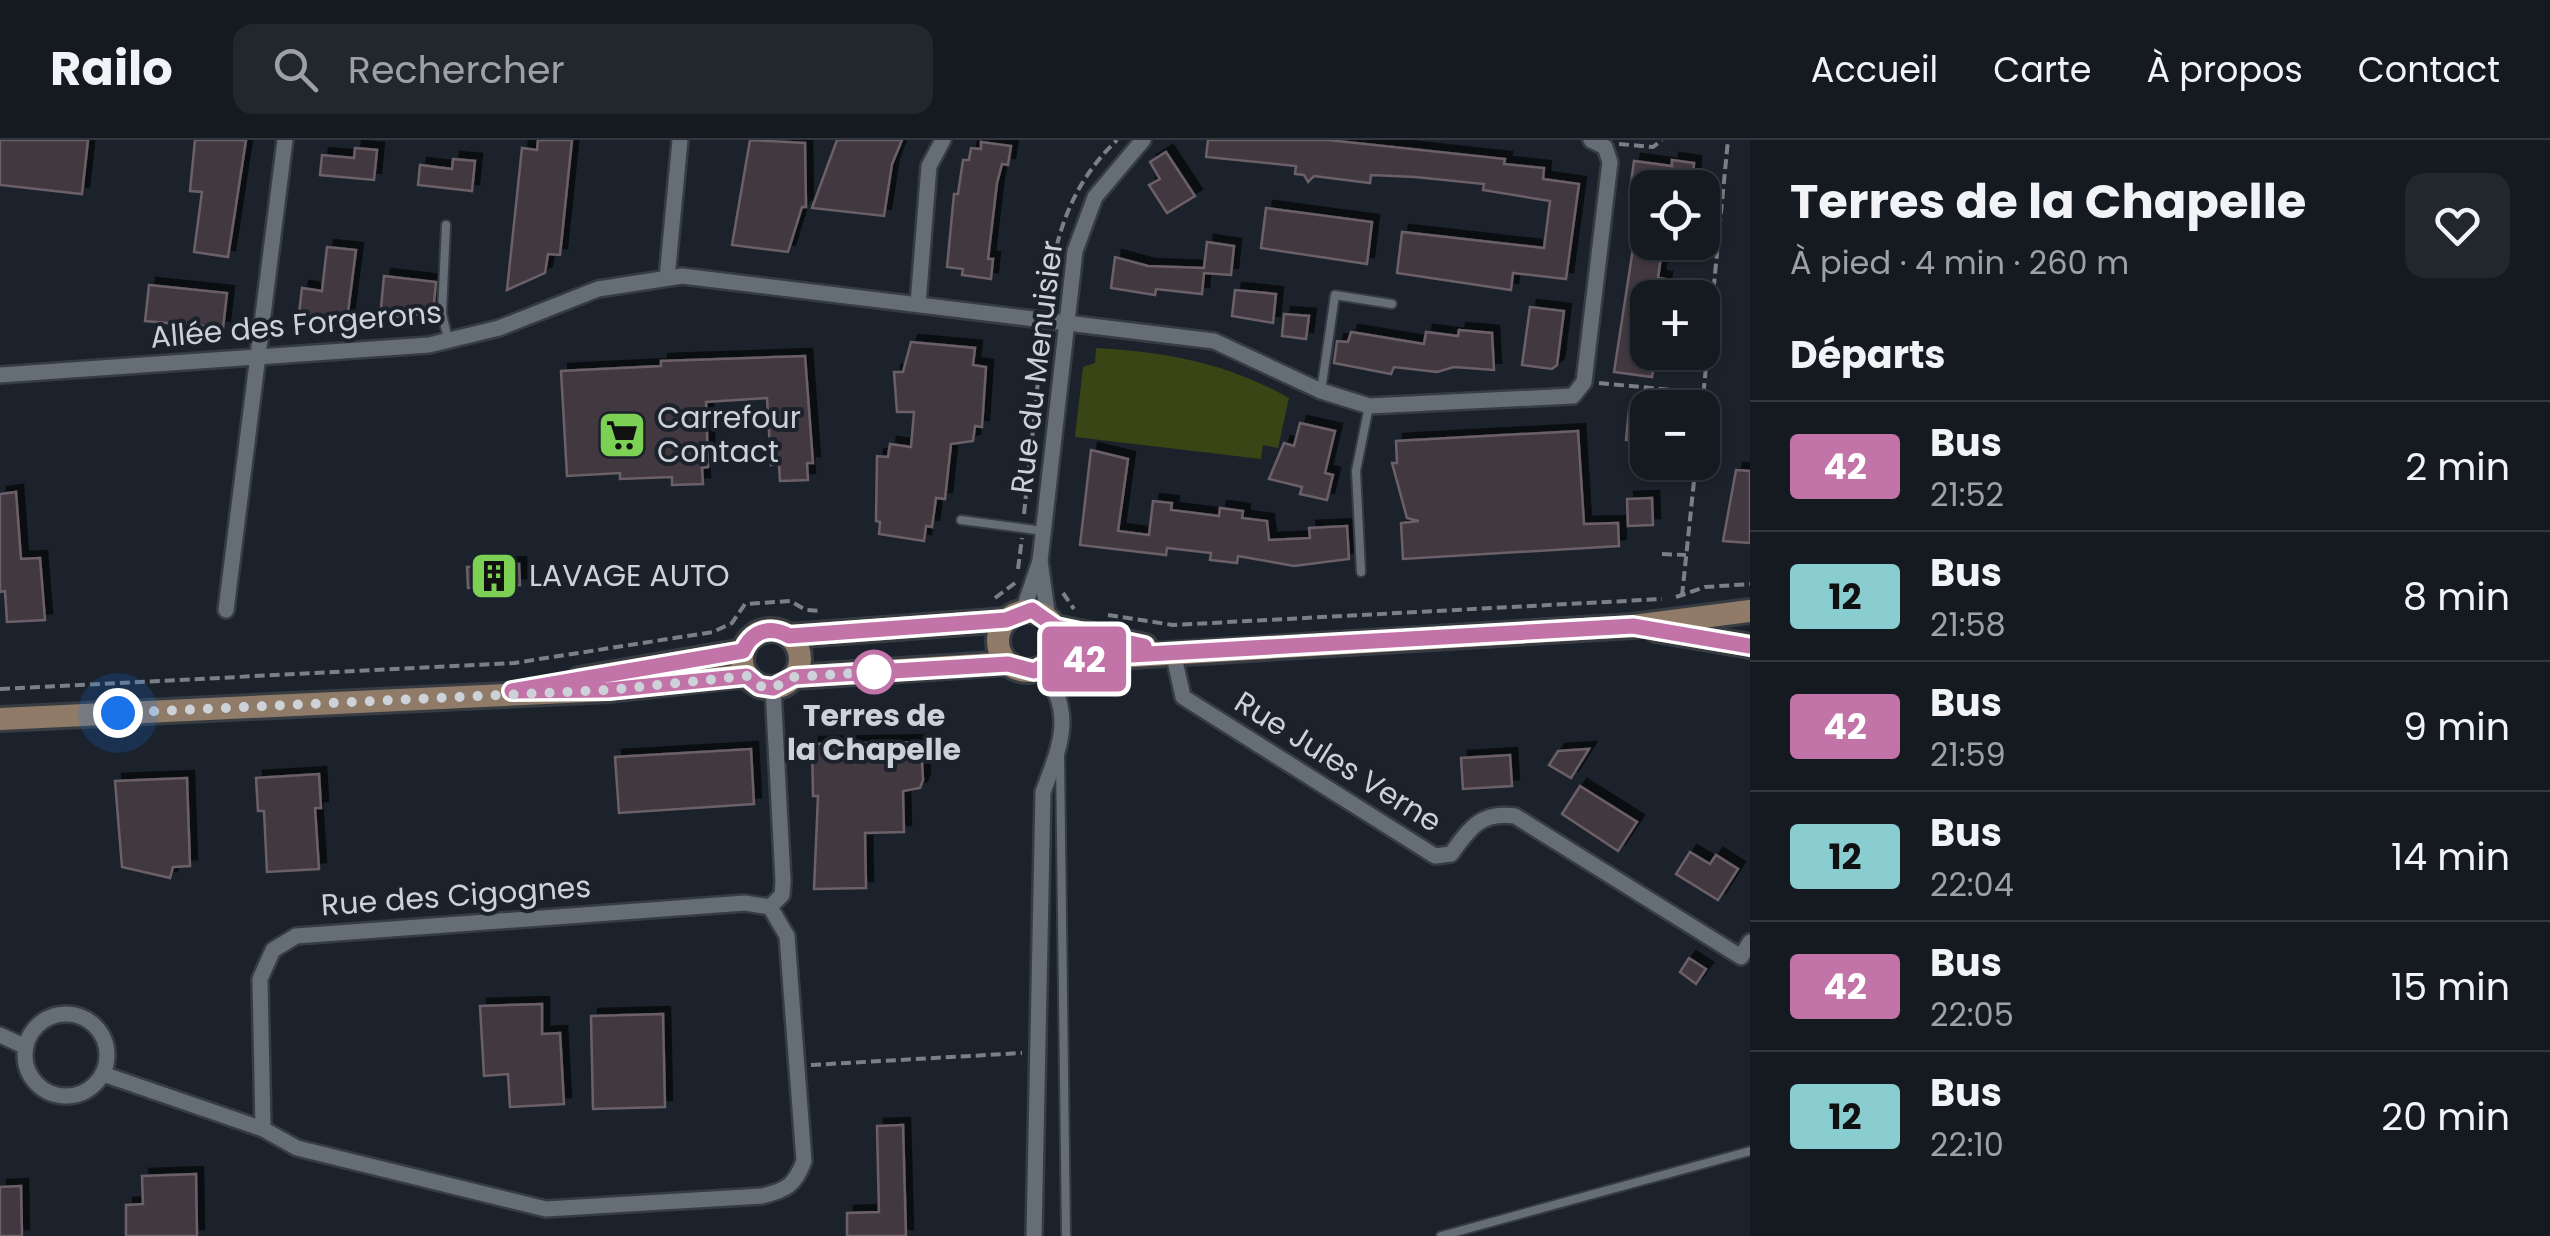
<!DOCTYPE html>
<html lang="fr">
<head>
<meta charset="utf-8">
<style>
  body { margin:0; font-family:Poppins,sans-serif; background:#21272d; color:#f1f3f6; height:100vh; display:flex; flex-direction:column; font-size:38px; white-space:nowrap }
  * { box-sizing:border-box; margin:0 }
  p { font-size:32px; color:#9da1a5 }
  .icon { flex:none; width:55px; height:55px; fill:none; stroke:currentColor; stroke-width:2; stroke-linecap:round; stroke-linejoin:round }
  .map { position:relative; flex:1; overflow:hidden }
  .panel { display:flex; flex-direction:column; background:#141a20; width:800px }
  .panel>* { flex:none }
  .badge { padding:0 20px; border-radius:8px; font-size:35px; line-height:65px }
  .buttons { position:absolute; left:1630px; top:30px; display:grid; gap:20px }
  .buttons a { display:grid; place-items:center; width:90px; height:90px; border-radius:20px; background:#141a20; box-shadow:0 2px 8px #0004,0 0 0 2px #33383e; font-size:50px }
  .you { position:absolute; width:50px; height:50px; margin:-25px; border:8px solid #fff; border-radius:50%; background:#1a73e8; box-shadow:0 0 0 15px #1a73e833 }
  .map>.badge { position:absolute; translate:-50% -50%; box-shadow:0 0 0 5px #fff }
  h2 { padding:0 40px; font-size:38px; line-height:90px }
  .round { display:grid; place-items:center; flex:none; width:105px; height:105px; border-radius:20px; background:#21272d }
  .head { display:flex; align-items:center; justify-content:space-between; height:170px; padding:0 40px }
  h1 { font-size:48px; font-weight:700; line-height:75px }
  ul { padding:0; list-style:none }
  li { display:flex; align-items:center; gap:30px; height:130px; padding:0 40px; border-top:2px solid #33383e }
  li div { flex:1 }
  li b { display:block; font-size:38px }
  li em { font-style:normal }
  li .badge { min-width:110px; font-weight:700; text-align:center }
  header { display:flex; align-items:center; gap:60px; box-sizing:border-box; height:140px; padding:0 50px; background:#141a20; border-bottom:2px solid #33383e }
  header strong { font-size:48px }
  nav { display:flex; gap:55px; margin-inline-start:auto; font-size:35px }
  .search { width:700px; height:90px; background:#21272d; display:flex; align-items:center; gap:25px; box-sizing:border-box; padding:0 35px; border-radius:20px; color:#9da1a5; font-size:38px }
  main { display:flex; flex:1; min-height:0 }
  .map>svg:first-child { display:block }
  .green { fill:#394514 }
  .building { fill:#43383f; stroke:#6c6067; stroke-width:2.5; filter:url(#shadow) }
  .lines { fill:none; stroke-linecap:round; stroke-linejoin:round }
  .service-casing { stroke:#363c42; stroke-width:12 }
  .minor-casing { stroke:#363c42; stroke-width:20 }
  .secondary-casing { stroke:#363c42; stroke-width:28 }
  .path { stroke:#7a8087; stroke-width:4; stroke-dasharray:10 5; stroke-linecap:butt }
  .service { stroke:#656d77; stroke-width:8 }
  .minor { stroke:#656d77; stroke-width:15 }
  .secondary { stroke:#8f7b67; stroke-width:22 }
  .line-casing { stroke:#fff; stroke-width:22 }
  .line { stroke:#c273a8; stroke-width:15 }
  .walk { stroke:#cdd2d8; stroke-width:10; stroke-dasharray:0 18 }
  .stop-dot { fill:#fff; stroke:#c273a8; stroke-width:5 }
  .labels { text-anchor:middle; stroke-width:8; stroke-linejoin:round; paint-order:stroke }
  .street-label { font-size:30px; fill:#cdd2d8; stroke:#1b222b }
  .poi-label { font-size:30px; fill:#cdd2d8; stroke:#1b222b; text-anchor:start }
  .stop-label { font-size:30px; font-weight:bold; fill:#cdd2d8; stroke:#1b222b }
</style>
</head>
<body>
<header>
<strong>Railo</strong>
<div class="search"><svg class="icon" aria-label="search" viewBox="0 0 24 24"><circle cx="10" cy="10" r="6"/><path d="M15 15l6 6"/></svg>Rechercher</div>
<nav><a>Accueil</a><a>Carte</a><a>À propos</a><a>Contact</a></nav>
</header>
<main>
<div class="map">
<svg width="1750" height="1096" viewBox="0 0 1750 1096">
  <defs>
    <filter id="shadow"><feDropShadow dx="7" dy="-7" stdDeviation="0" flood-color="#0009"/></filter>
  </defs>
  <rect width="100%" height="100%" fill="#1b222b"/>
  <path class="green" d="M1096,208C1168,212 1226,223 1289,258L1278,308L1263,305L1261,319L1075,297L1083,227L1095,223Z"/>
  <g class="building">
    <path d="M0,0H88L82,54L0,45Z"/>
    <path d="M195,0H246L228,117L194,112L202,52L190,51Z"/>
    <path d="M538,0H572L560,115L548,114L545,133L507,150L522,8L537,10Z"/>
    <path d="M750,0L805,3L806,67H802L788,112L732,105Z"/>
    <path d="M837,0H902L892,24L884,76L812,68Z"/>
    <path d="M1208,0H1328L1505,19L1504,24L1544,28L1543,39L1579,44L1566,139L1513,133L1511,150L1397,133L1402,92L1544,108L1550,61L1483,50L1484,44L1415,37L1371,35L1370,43L1314,36L1308,42L1304,35L1295,34L1296,26L1206,17Z"/>
    <path d="M981,2L1011,6L1008,25L1002,24L997,43L988,119H993L991,139L962,135L963,129L947,127L954,54H958L963,20H969L971,8L981,9Z"/>
    <path d="M355,8L377,10L374,40L320,35L322,15L354,18Z"/>
    <path d="M1166,12L1195,56L1167,73L1149,45L1160,39L1150,22Z"/>
    <path d="M453,19L475,21L472,51L418,45L420,25L452,29Z"/>
    <path d="M1672,20L1694,23L1692,48H1648V60L1629,57L1634,21L1672,26Z"/>
    <path d="M1266,68L1372,82L1367,124L1261,108Z"/>
    <path d="M1207,102L1234,106L1231,135L1204,133L1202,154L1156,149L1155,155L1111,148L1115,117L1148,126L1204,128Z"/>
    <path d="M1634,102H1663L1658,138L1665,139L1663,158H1648L1647,168L1643,211L1656,213L1652,237L1614,232Z"/>
    <path d="M327,107L356,110L347,180L299,174L302,148L322,151Z"/>
    <path d="M384,136L436,142L433,173L380,178Z"/>
    <path d="M149,145L227,153L223,188L145,181Z"/>
    <path d="M1235,150L1276,154L1273,183L1232,176Z"/>
    <path d="M1530,167L1564,171L1557,225L1552,229L1522,225Z"/>
    <path d="M1284,174L1309,176L1306,199L1282,196Z"/>
    <path d="M1459,190L1492,193L1494,230L1454,227L1437,232L1394,227L1391,234L1334,223L1337,201L1348,202L1351,192L1424,204L1426,192L1458,196Z"/>
    <path d="M911,202L975,208L973,225L986,227L982,287L975,286L973,301L951,304L945,359L936,358L932,387L926,386L924,401L879,394L880,382L876,381L877,316L888,317L890,304L911,307L914,272H897L894,232H903Z"/>
    <path d="M805,216L813,323H807L808,340L780,341L779,324L771,325L767,258L706,262L708,327L702,328L703,344L672,345V337L620,339V333L567,336L561,231L661,226V221Z"/>
    <path d="M1629,270L1648,272V303L1626,300Z"/>
    <path d="M1300,283L1335,291L1325,333L1333,335L1327,360L1300,354L1302,347L1269,339L1284,303L1294,306Z"/>
    <path d="M1578,291L1584,384L1618,383L1619,406L1403,419L1401,383L1419,381L1407,378L1392,323H1397L1396,301Z"/>
    <path d="M1091,310L1128,319L1118,391L1149,395L1153,361L1172,363L1171,370L1219,376L1220,368L1243,371L1242,378L1267,381L1269,400L1310,398L1309,388L1347,386L1349,419L1294,426L1238,416L1237,423L1210,420L1211,413L1167,408L1166,415L1080,405Z"/>
    <path d="M1736,330L1750,331V403L1723,401Z"/>
    <path d="M16,352L21,419L40,418L45,480L7,482L5,451L0,452V354Z"/>
    <path d="M1652,358L1653,385L1628,386L1627,359Z"/>
    <path d="M519,424L520,445L468,448L467,427Z"/>
    <path d="M921,602L923,640L920,648L903,651L904,692L865,693L866,748L814,749L818,656H813L812,604Z"/>
    <path d="M751,609L754,664L619,673L615,617Z"/>
    <path d="M1589,609L1571,638L1549,625L1558,611Z"/>
    <path d="M1510,615L1512,646L1463,649L1461,618Z"/>
    <path d="M319,634L321,668H315L319,729L267,732L264,671H258L256,638Z"/>
    <path d="M187,638L190,726L173,727L170,738L122,727L115,641Z"/>
    <path d="M1580,646L1637,682L1618,711L1562,674Z"/>
    <path d="M1690,712L1710,724L1716,715L1738,729L1718,760L1676,734Z"/>
    <path d="M1689,818L1706,829L1696,844L1680,832Z"/>
    <path d="M542,864V894L560,893L564,964L510,967L508,934L484,936L480,866Z"/>
    <path d="M663,874L665,967L593,969L591,876Z"/>
    <path d="M903,985L906,1096H847V1073L879,1072L877,986Z"/>
    <path d="M196,1034L197,1096H126V1065L143,1064L142,1036Z"/>
    <path d="M21,1046L22,1096H0V1047Z"/>
  </g>
  <g class="lines">
    <g class="service-casing">
      <g id="service">
        <path d="M446,85L442,173L448,200"/>
        <path d="M1321,251L1335,155L1392,164"/>
        <path d="M961,380L1044,391"/>
        <path d="M1361,432L1356,331L1369,266"/>
        <path d="M1060,617L1066,1096"/>
        <path d="M1441,1096L1750,1011"/>
      </g>
    </g>
    <g class="minor-casing">
      <g id="minor">
        <path d="M667,138L680,0"/>
        <path d="M918,164L929,26L943,0"/>
        <path d="M0,235L429,205L499,188L598,149L682,136L1214,201L1321,251L1369,266L1573,256L1584,242L1610,22L1605,7L1591,0"/>
        <path d="M226,470L285,0"/>
        <path d="M1023,471L1040,421"/>
        <path d="M1048,478L1040,421L1075,111L1095,57L1143,0"/>
        <path d="M1173,512L1183,557L1435,716L1451,714C1470,688 1481,671 1515,676L1741,817L1750,802"/>
        <path d="M770,767L782,755L783,741L773,548"/>
        <circle cx="66" cy="915" r="41"/>
        <path d="M0,895L26,907"/>
        <path d="M103,934L263,989L297,1008L546,1069L762,1056C787,1050 795,1045 804,1021L787,796L770,767L745,763L296,796L273,810L260,839L263,989"/>
        <path d="M1034,1096L1043,652C1061,604 1075,573 1042,528"/>
      </g>
    </g>
    <g class="secondary-casing">
      <g id="secondary">
        <circle cx="1028" cy="501" r="30"/>
        <path d="M1056,487L1145,506"/>
        <path d="M1656,490L1750,506"/>
        <circle cx="771" cy="519" r="29"/>
        <path d="M789,496L1006,480"/>
        <path d="M1051,521L1633,486L1750,471"/>
        <path d="M794,537L1008,523"/>
        <path d="M579,539L743,511"/>
        <path d="M0,579L608,550L747,535"/>
      </g>
    </g>
    <g class="path">
      <path d="M1619,4L1653,7L1662,0"/>
      <path d="M1047,165C1053,101 1069,46 1117,0"/>
      <path d="M1599,243L1704,253"/>
      <path d="M1702,268L1728,0"/>
      <path d="M1024,374L1043,194"/>
      <path d="M1662,414L1686,415"/>
      <path d="M1018,429L1022,398"/>
      <path d="M1063,453L1074,469"/>
      <path d="M1682,456L1696,322"/>
      <path d="M1676,457L1705,447L1750,444"/>
      <path d="M995,458L1015,443"/>
      <path d="M1108,475L1173,485L1662,459"/>
      <path d="M0,549L514,523L713,492L732,483L745,464L790,461L806,470L822,471"/>
      <path d="M811,925L1022,913"/>
    </g>
    <use href="#service" class="service"/>
    <use href="#minor" class="minor"/>
    <use href="#secondary" class="secondary"/>
  </g>
  <g class="lines">
    <g class="line-casing">
      <path id="line" d="M1144,506L1056,487L1032,470L1006,480L789,496C770,485 752,491 743,511L512,551L608,550L747,536L759,546L773,548L794,537L1008,524L1034,531L1052,521L1114,516L1633,486L1750,506"/>
    </g>
    <use href="#line" class="line"/>
    <path class="walk" d="M118,573L608,550L747,536L759,546L773,548L794,537L874,532"/>
  </g>
  <defs>
    <g id="supermarket-square" transform="scale(2.5)"><rect x="-9" y="-9" width="18" height="18" rx="4" fill="#7cd155" stroke="#1b222b"/><path d="M-6-5.5h2.5l.6 2H6L4.5 2H-2.5L-4.4-4H-6ZM-1.5 3.2a1.3 1.3 0 1 0 .1 0ZM3 3.2a1.3 1.3 0 1 0 .1 0Z" fill="#111"/></g>
    <g id="building-square" transform="scale(2.5)"><rect x="-9" y="-9" width="18" height="18" rx="4" fill="#7cd155" stroke="#1b222b"/><path d="M-4-6H4V6H1V3H-1V6H-4ZM-2.5-4.3h1.7v1.8h-1.7ZM.8-4.3h1.7v1.8H.8ZM-2.5-1h1.7V.8h-1.7ZM.8-1h1.7V.8H.8Z" fill="#111"/></g>
  </defs>
  <g fill-rule="evenodd">
    <use href="#supermarket-square" x="622" y="295"/>
    <use href="#building-square" x="494" y="436"/>
  </g>
  <circle class="stop-dot" cx="874" cy="532" r="20"/>
  <g class="labels">
    <g class="street-label">
      <text transform="translate(296 185) rotate(-5)" y="10">Allée des Forgerons</text>
      <text transform="translate(1037 227) rotate(-83)" y="10">Rue du Menuisier</text>
      <text transform="translate(1338 622) rotate(32)" y="10">Rue Jules Verne</text>
      <text transform="translate(456 756) rotate(-4)" y="10">Rue des Cigognes</text>
    </g>
    <g class="poi-label">
      <text x="657" y="288">Carrefour<tspan x="657" dy="34">Contact</tspan></text>
      <text x="529" y="446">LAVAGE AUTO</text>
    </g>
    <g class="stop-label">
      <text x="874" y="586">Terres de<tspan x="874" dy="34">la Chapelle</tspan></text>
    </g>
  </g>
</svg>
<div class="buttons">
<a><svg class="icon" aria-label="locate" viewBox="0 0 24 24"><circle cx="12" cy="12" r="6"/><path d="M12 2v4M12 18v4M2 12h4M18 12h4"/></svg></a>
<a>+</a>
<a>−</a>
</div>
<div class="you" style="left:118px;top:573px"></div>
<b class="badge" style="left:1084px;top:519px;background:#c273a8;color:#fff">42</b>
</div>
<section class="panel">
<div class="head"><div><h1>Terres de la Chapelle</h1><p>À pied · 4 min · 260 m</p></div><a class="round"><svg class="icon" aria-label="heart" viewBox="0 0 24 24"><path d="M12 20l-8-8c-3-5 5-10 8-4 3-6 11-1 8 4z"/></svg></a></div>
<h2>Départs</h2>
<ul>
<li><span class="badge" style="background:#c273a8;color:#fff">42</span><div><b>Bus</b><p>21:52</p></div><em>2 min</em></li>
<li><span class="badge" style="background:#89cdd1;color:#111">12</span><div><b>Bus</b><p>21:58</p></div><em>8 min</em></li>
<li><span class="badge" style="background:#c273a8;color:#fff">42</span><div><b>Bus</b><p>21:59</p></div><em>9 min</em></li>
<li><span class="badge" style="background:#89cdd1;color:#111">12</span><div><b>Bus</b><p>22:04</p></div><em>14 min</em></li>
<li><span class="badge" style="background:#c273a8;color:#fff">42</span><div><b>Bus</b><p>22:05</p></div><em>15 min</em></li>
<li><span class="badge" style="background:#89cdd1;color:#111">12</span><div><b>Bus</b><p>22:10</p></div><em>20 min</em></li>
</ul>
</section>
</main>
</body>
</html>
